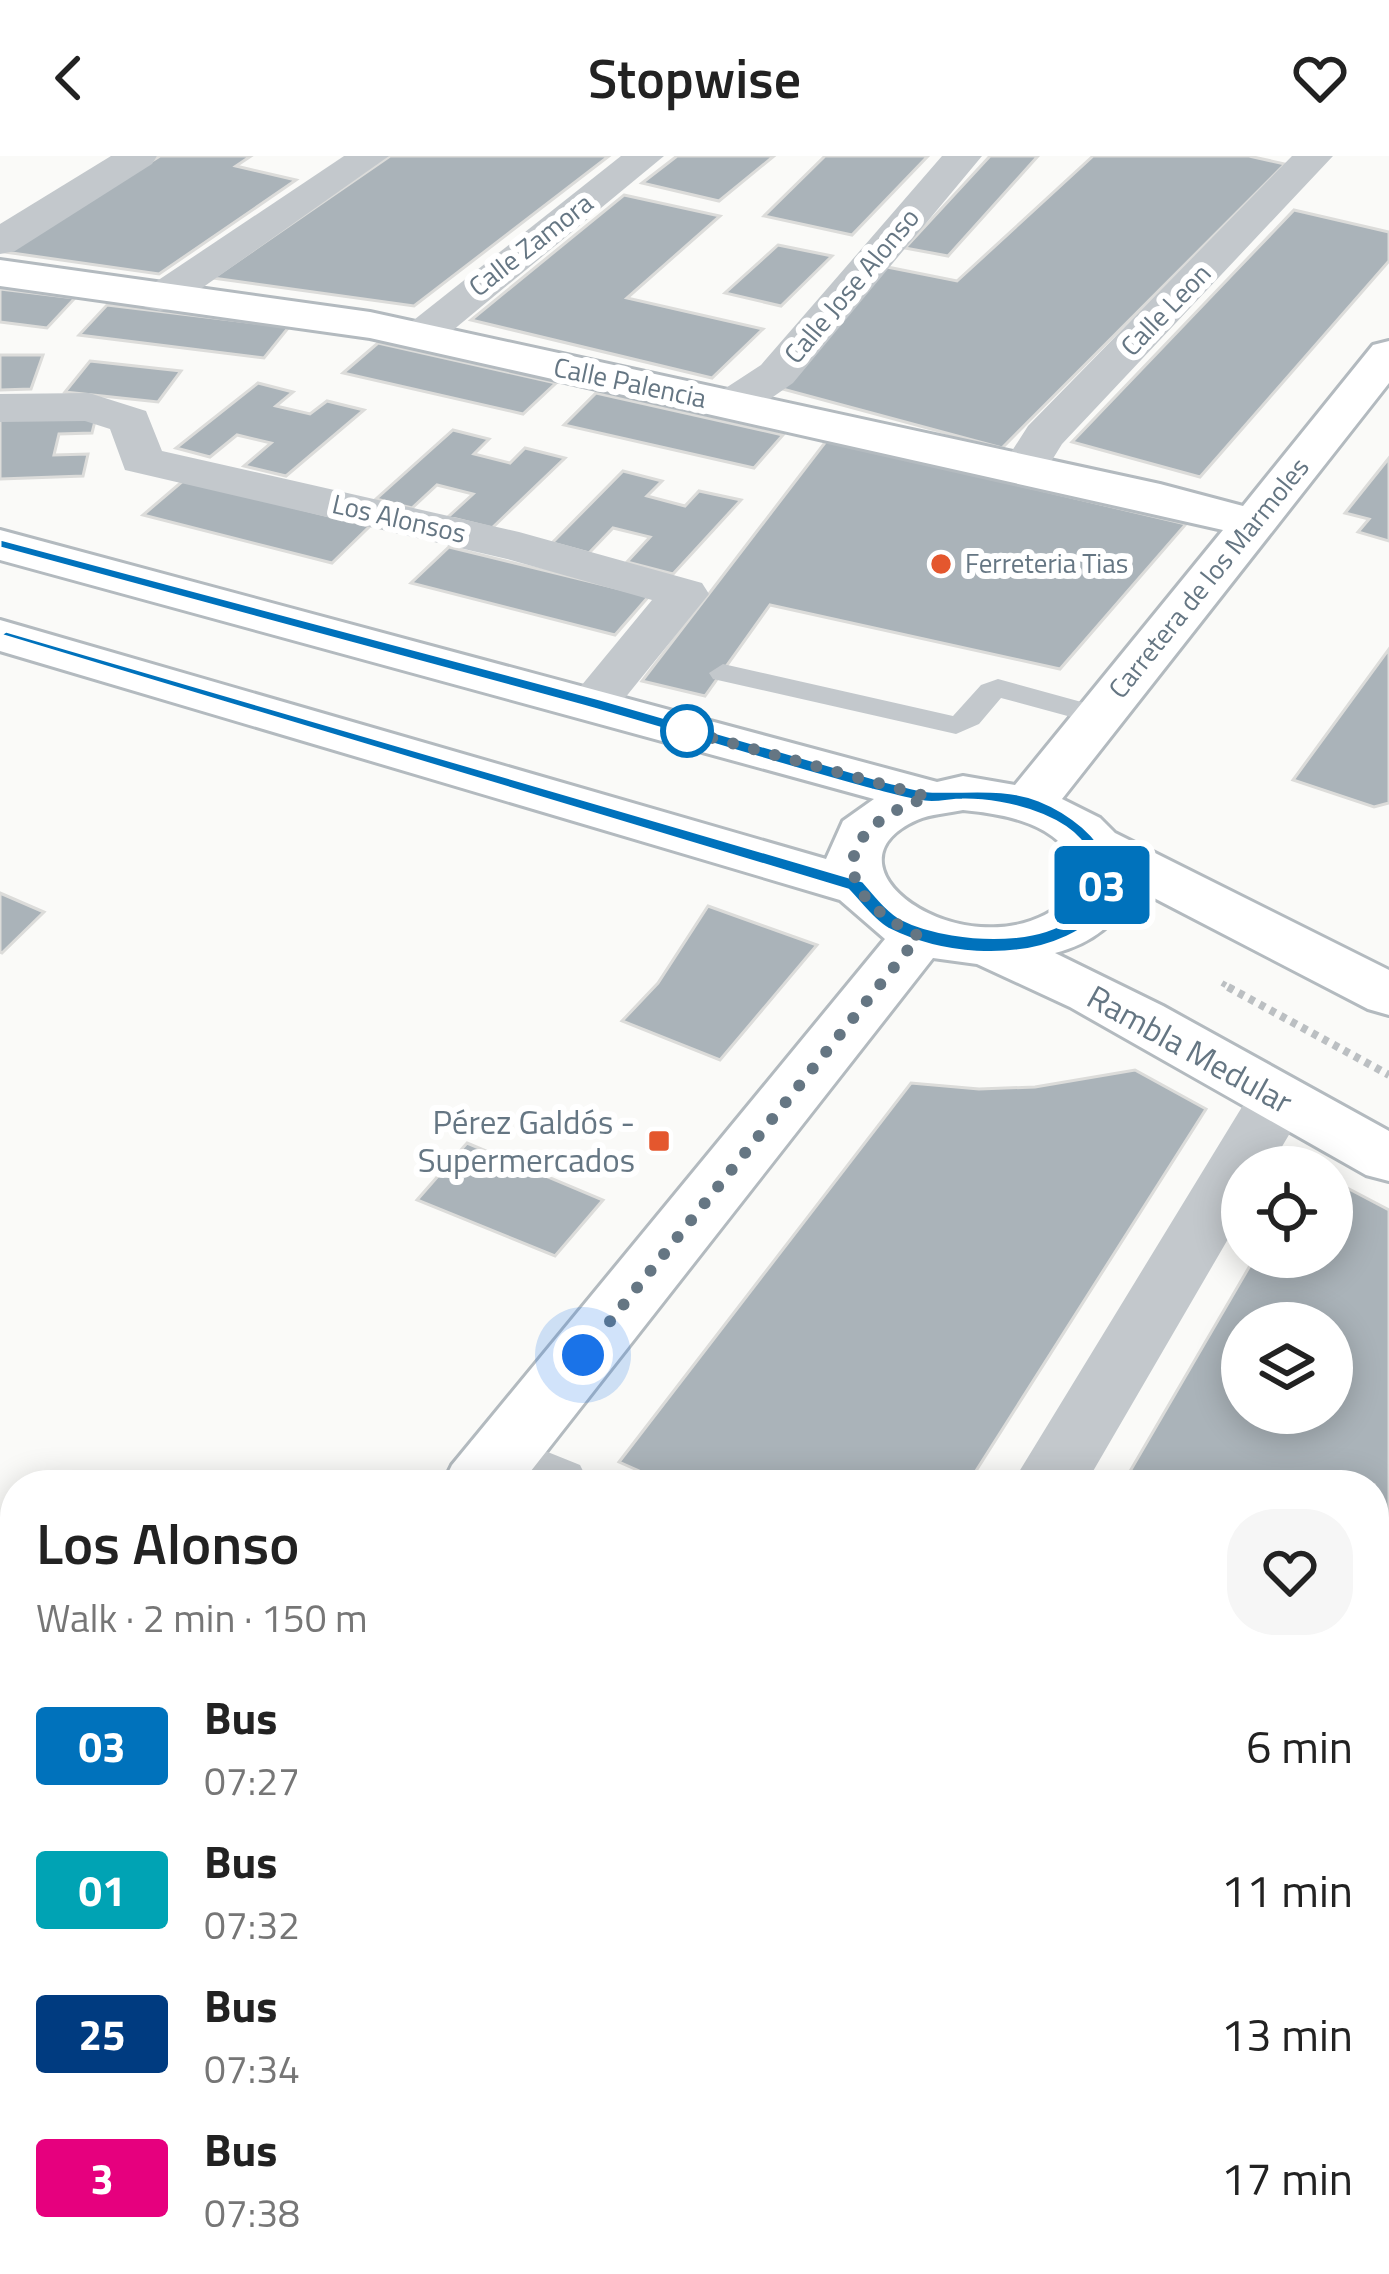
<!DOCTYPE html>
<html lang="en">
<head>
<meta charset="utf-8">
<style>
  body { margin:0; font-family:"Titillium Web",sans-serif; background:#f6f6f6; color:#222; height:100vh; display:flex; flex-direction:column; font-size:45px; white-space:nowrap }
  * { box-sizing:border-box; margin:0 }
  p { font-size:39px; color:#767676 }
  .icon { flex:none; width:66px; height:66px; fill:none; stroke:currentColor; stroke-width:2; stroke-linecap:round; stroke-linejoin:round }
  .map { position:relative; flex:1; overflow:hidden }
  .panel { position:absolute; left:0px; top:1314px; width:1389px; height:804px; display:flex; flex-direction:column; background:#fff; border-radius:48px 48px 0 0; box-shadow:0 6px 30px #0003 }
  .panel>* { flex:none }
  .badge { padding:0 24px; border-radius:9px; font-size:42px; line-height:78px }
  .controls { position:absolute; left:1221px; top:990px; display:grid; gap:24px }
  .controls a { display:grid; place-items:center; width:132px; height:132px; border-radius:50%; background:#fff; box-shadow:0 6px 30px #0003; font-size:60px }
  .you { position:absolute; width:60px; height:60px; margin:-30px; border:9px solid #fff; border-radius:50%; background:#1a73e8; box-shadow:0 0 0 18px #1a73e833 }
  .map>.badge { position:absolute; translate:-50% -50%; box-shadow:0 0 0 6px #fff }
  .round { display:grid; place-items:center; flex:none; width:126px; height:126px; border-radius:48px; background:#f6f6f6 }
  .headline { display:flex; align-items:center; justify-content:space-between; height:204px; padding:0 36px }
  h1 { font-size:57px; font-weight:600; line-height:90px }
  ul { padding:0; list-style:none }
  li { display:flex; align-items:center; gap:36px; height:144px; padding:0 36px }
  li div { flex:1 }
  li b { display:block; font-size:45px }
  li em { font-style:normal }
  li .badge { min-width:132px; font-weight:700; text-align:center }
  header { display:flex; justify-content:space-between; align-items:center; height:156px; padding:0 36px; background:#fff; font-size:54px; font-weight:600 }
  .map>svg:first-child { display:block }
  .building { fill:#aab3b9; stroke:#dcdcda; stroke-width:3; fill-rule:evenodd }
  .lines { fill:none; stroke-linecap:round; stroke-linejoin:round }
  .secondary-casing { stroke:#b3babf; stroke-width:6 }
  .path-far1 { stroke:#bbbfc2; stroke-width:6; stroke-dasharray:4.5 4.5; stroke-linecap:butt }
  .path { stroke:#bbbfc2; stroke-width:8; stroke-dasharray:6 6; stroke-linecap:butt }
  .lane { fill:#c3c8cc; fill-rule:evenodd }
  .street { fill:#c3c8cc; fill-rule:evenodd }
  .secondary { fill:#fff; fill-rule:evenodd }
  .line { fill:#0072bc; stroke:#fff; stroke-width:3 }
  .walk { stroke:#657683; stroke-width:12; stroke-dasharray:0 21.6 }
  .poi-dot { fill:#e4572e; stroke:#fff; stroke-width:4.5 }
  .stop-dot { fill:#fff; stroke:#0072bc; stroke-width:6 }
  .labels { text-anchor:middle; stroke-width:12; stroke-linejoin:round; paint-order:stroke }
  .far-street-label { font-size:27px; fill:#657683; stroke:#fff }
  .far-poi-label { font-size:27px; fill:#657683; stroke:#fff; text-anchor:start }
  .street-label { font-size:33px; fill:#657683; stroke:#fff }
  .poi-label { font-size:33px; fill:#657683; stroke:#fff; text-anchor:end }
</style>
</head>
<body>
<header><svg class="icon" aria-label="back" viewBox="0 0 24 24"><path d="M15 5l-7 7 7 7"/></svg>Stopwise<svg class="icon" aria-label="heart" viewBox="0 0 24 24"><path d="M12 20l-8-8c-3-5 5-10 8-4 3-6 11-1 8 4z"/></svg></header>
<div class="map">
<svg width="1389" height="2118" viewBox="0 0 1389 2118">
  <rect width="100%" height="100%" fill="#fafaf8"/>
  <g class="building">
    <path d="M160,0H251L236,10L296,24L159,118L5,96Z"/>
    <path d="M390,0H609L414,150L213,122Z"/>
    <path d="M677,0H774L719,45L642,27Z"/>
    <path d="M825,0H928L852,79L764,60Z"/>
    <path d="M990,0H1038L948,100L905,92Z"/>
    <path d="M1093,0H1249L1285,8L1002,292L775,231L887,111L957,125Z"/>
    <path d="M624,39L720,60L627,142L763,173L712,222L471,164Z"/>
    <path d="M1294,54L1389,76V105L1200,321L1072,286Z"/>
    <path d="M778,89L832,100L781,150L725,137Z"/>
    <path d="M0,133L75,142L47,172L0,166Z"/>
    <path d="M107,149L289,171L264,202L79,179Z"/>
    <path d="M378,187L556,227L523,258L343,217Z"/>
    <path d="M0,199H43L31,233L0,234Z"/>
    <path d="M90,205L181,215L158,246L65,236Z"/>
    <path d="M258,227L293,236L276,250L310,258L327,245L364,254L286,320L244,310L271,287L237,279L210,301L176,292Z"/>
    <path d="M596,237L783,279L754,312L564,269Z"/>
    <path d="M97,257L92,277L59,278L54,299L88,298L83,320L0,323V260Z"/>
    <path d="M453,274L489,283L474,298L510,307L525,292L565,302L492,372L448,361L473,338L437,329L412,352L376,343Z"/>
    <path d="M827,284L1186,368L1060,513L770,449L705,540L642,525Z"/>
    <path d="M1389,302V385L1358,376L1369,363L1345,357Z"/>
    <path d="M623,315L662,325L647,340L685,350L699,335L741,344L673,418L627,406L650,381L613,372L589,397L552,387Z"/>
    <path d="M184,324L370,370L332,407L143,359Z"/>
    <path d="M449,391L649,440L615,479L411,427Z"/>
    <path d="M1389,493V647L1374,651L1293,624Z"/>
    <path d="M0,737L44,756L2,797L0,796Z"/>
    <path d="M708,750L817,789L720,904L622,865L658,827Z"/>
    <path d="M1135,914L1206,953L967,1329H671L619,1306L911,927L979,933L1035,931Z"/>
    <path d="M467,987L603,1044L555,1100L417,1044Z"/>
    <path d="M1332,1024L1389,1054V1520L1374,1513V1329H1122L1255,1101H1332ZM1242,1167H1332V1257H1242Z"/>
    <path d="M1389,1990V2118H1337L1343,2103H1374V2027Z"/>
    <path d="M141,2103H464L454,2118H163Z"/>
    <path d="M679,2103H877L870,2118H670Z"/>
    <path d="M1008,2103H1204L1197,2118H1001Z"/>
  </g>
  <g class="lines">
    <g class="secondary-casing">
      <g id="secondary">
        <path d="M0,104L370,156L1160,328L1243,350L1373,189L1389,185V227L1062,643L1100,662L1115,677L1389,814V859L1368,853L1131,730C1122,767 1090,788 1055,797L1163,850L1389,975V1025L1366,1019L1070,851L977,808L933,802L520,1329H442L452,1309L885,783L840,744L0,495V464L826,703L843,665L874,643L0,404V374L937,626L963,620L1015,629L1223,374L370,182L0,130ZM963,654C1004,658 1060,667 1076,711L1070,741C982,825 807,713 917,664C930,658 949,657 963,654Z"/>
        <path d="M15,1863V1959L0,1965V1869Z"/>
      </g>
    </g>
    <path class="path-far1" d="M1222,827L1234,834"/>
    <path class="path" d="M1228,831L1389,919"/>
    <path class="lane" d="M723,508L953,560L981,529L998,523L1107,553L1112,559L1097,568L1001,542L979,568L956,578L713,523L709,517Z"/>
    <g class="street">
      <path d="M111,0H157L152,8L15,95L0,98V68Z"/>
      <path d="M344,0H389L175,151L160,155L145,151L139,142L145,133Z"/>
      <path d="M621,0H664L435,189L420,193L405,189L398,180L405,171Z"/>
      <path d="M942,0H982L793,227L747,259L731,263L715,259L708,249L715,239L761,209Z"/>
      <path d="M1292,0H1333L1062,288L1041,322L1024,326L1007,322L1001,312L1028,270Z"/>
      <path d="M89,237L146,255L162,295L519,376L702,427L709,438L612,558L593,563L574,558L567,547L652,444L507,403L125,314L110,273L85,265L0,266V238Z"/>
      <path d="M1278,922L1300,928L1310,943L1270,1011H1242V1059L1085,1329H1011L1256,928Z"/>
      <path d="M498,1276L580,1309L590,1329H484L472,1324L462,1304L472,1284Z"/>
      <path d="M1374,1666L1389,1671V1746L1374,1740Z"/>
      <path d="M1389,1782V1890L1374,1896V1788Z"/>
      <path d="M551,2103H645L639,2118H544Z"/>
      <path d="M888,2103H981L975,2118H881Z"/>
      <path d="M1219,2103H1312L1306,2118H1212Z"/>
    </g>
    <use href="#secondary" class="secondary"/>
  </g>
  <path class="line" d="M0,383L600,543L884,625C899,628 915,634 929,635C965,637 1004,630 1039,644C1104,670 1153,741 1067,781C1013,806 940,799 888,773C873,765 860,746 848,734L0,479L6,475L863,725C874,737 887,755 902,763C950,788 1093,800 1093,717C1092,662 1004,643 962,644C950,644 937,648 925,646C908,644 889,638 872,634C776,608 680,577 583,550C387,496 190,445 0,392Z"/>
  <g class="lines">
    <path class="walk" d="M583,1199L919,780C826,736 833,672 929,641L676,572L687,575"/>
  </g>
  <g class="poi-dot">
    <circle cx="941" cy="408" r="12"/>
    <rect x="647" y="973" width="24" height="24" rx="6"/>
  </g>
  <circle class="stop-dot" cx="687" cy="575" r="24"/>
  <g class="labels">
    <g class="far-street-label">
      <text transform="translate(531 89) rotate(-38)" y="9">Calle Zamora</text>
      <text transform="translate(852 130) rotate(-50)" y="9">Calle Jose Alonso</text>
      <text transform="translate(1166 154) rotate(-46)" y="9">Calle Leon</text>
      <text transform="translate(630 227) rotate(12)" y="9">Calle Palencia</text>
      <text transform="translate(399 363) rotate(13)" y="9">Los Alonsos</text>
      <text transform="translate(1209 422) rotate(-51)" y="9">Carretera de los Marmoles</text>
    </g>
    <g class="far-poi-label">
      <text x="965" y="417">Ferreteria Tias</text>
    </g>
    <g class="street-label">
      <text transform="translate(1190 893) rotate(29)" y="12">Rambla Medular</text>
    </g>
    <g class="poi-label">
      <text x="635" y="978">Pérez Galdós -<tspan x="635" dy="38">Supermercados</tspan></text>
    </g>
  </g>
</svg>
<div class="controls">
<a><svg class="icon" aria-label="locate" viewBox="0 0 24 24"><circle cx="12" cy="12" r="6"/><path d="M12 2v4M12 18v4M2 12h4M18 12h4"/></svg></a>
<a><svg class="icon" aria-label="layers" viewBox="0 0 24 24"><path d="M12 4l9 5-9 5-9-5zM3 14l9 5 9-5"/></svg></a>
</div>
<div class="you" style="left:583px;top:1199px"></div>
<b class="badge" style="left:1102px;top:729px;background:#0072bc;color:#fff">03</b>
<section class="panel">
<div class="headline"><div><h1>Los Alonso</h1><p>Walk · 2 min · 150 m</p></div><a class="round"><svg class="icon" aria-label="heart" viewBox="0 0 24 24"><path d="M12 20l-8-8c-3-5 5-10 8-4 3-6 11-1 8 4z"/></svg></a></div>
<ul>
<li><span class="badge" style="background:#0072bc;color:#fff">03</span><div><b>Bus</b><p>07:27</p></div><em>6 min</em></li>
<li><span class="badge" style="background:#00a3b4;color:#fff">01</span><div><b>Bus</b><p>07:32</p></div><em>11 min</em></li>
<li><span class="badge" style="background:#003b80;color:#fff">25</span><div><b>Bus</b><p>07:34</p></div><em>13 min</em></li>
<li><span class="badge" style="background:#e6007e;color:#fff">3</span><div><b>Bus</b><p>07:38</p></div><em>17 min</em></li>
</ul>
</section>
</div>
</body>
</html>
